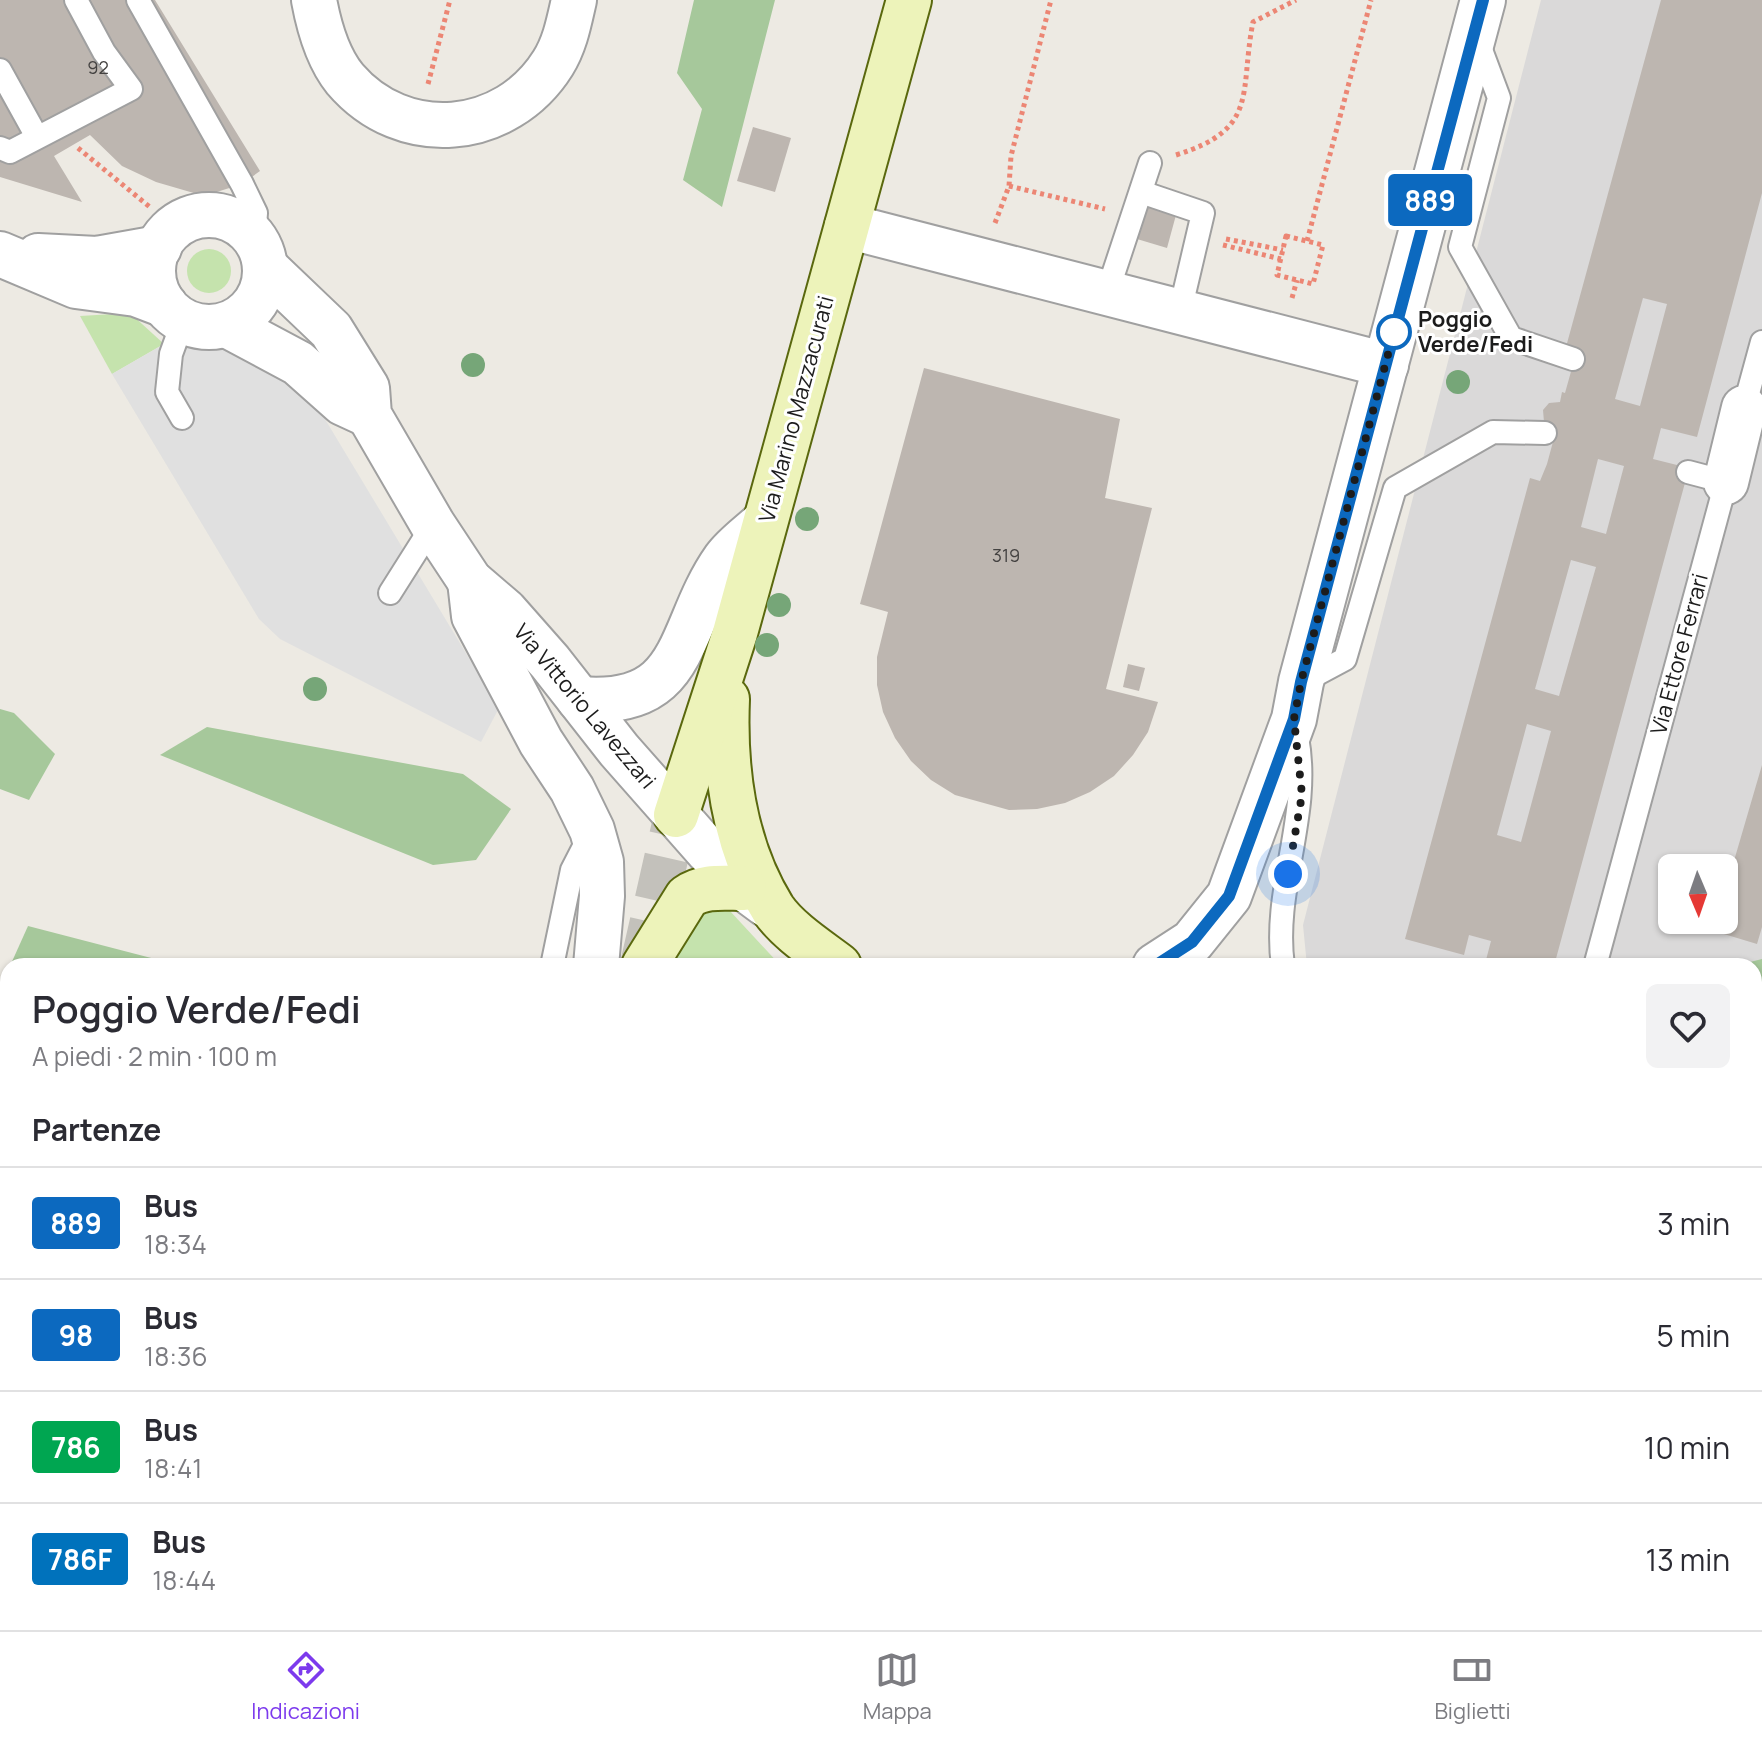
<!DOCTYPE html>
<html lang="it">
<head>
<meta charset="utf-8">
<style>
  body { margin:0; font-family:Manrope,sans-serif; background:#f2f2f3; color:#2b2b33; height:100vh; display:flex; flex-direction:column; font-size:30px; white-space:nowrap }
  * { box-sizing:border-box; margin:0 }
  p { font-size:26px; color:#7c7c81 }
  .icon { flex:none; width:44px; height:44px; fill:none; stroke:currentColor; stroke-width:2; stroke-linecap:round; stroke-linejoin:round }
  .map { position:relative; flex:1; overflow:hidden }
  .details { position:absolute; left:0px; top:958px; width:1762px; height:672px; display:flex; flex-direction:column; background:#fff; border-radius:24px 24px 0 0; box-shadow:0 2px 6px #0004 }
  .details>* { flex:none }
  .badge { padding:0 16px; border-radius:6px; font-size:28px; line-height:52px }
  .needle { width:52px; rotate:178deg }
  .buttons { position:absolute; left:1658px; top:854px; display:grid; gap:16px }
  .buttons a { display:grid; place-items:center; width:80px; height:80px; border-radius:12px; background:#fff; box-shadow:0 2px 6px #0004; font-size:40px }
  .you { position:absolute; width:40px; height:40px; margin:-20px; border:6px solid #fff; border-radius:50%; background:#1a73e8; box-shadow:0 0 0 12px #1a73e833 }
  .map>.badge { position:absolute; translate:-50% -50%; box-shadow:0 0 0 4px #fff }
  h2 { padding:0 32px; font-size:30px; line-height:72px }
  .round { display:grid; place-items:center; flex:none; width:84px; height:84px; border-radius:12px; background:#f2f2f3 }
  .head { display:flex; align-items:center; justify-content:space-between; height:136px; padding:0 32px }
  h1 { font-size:38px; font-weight:600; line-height:60px }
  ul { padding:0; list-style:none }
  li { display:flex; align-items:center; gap:24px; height:112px; padding:0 32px; border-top:2px solid #e1e1e2 }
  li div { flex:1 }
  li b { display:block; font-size:30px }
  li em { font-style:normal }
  li .badge { min-width:88px; font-weight:700; text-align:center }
  .dock { display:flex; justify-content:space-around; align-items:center; height:112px; border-top:2px solid #e1e1e2; background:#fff; font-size:22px; color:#7c7c81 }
  .dock a { display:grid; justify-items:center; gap:4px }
  .dock .active { color:#7c3aed }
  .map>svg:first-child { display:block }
  .residential { fill:#dad9d9; fill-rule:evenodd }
  .commercial { fill:#ecd5d3 }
  .farmland { fill:#e7eacf }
  .grass { fill:#c5e3ad }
  .forest { fill:#a6c89b }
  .park { fill:#c3f4c9 }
  .parking { fill:#e0e0e0 }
  .building { fill:#bdb6b0; fill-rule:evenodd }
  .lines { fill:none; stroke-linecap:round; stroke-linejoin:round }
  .secondary-tunnel { stroke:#c3c1bb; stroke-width:44; stroke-dasharray:44 22; stroke-linecap:butt }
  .lane-casing { stroke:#a0a0a0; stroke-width:26 }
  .street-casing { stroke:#a0a0a0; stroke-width:48 }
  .secondary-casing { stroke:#5a680e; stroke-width:48 }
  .path { stroke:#ec8674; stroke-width:5; stroke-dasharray:4 4; stroke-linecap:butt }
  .lane { stroke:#fff; stroke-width:22 }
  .street { stroke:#fff; stroke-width:44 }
  .secondary { stroke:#edf3ba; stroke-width:44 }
  .tree { fill:#76a678 }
  .line-casing { stroke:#fff; stroke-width:18 }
  .line { stroke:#0c69bf; stroke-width:12 }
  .walk { stroke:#1c1c1c; stroke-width:8; stroke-dasharray:0 14.4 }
  .stop-dot { fill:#fff; stroke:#0c69bf; stroke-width:4 }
  .labels { text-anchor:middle; stroke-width:6; stroke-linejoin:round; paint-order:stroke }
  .number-label { font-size:18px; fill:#444241 }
  .stop-label { font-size:22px; font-weight:bold; fill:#1c1c1c; stroke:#fff; text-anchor:start }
  .street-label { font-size:22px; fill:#1c1c1c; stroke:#fff }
</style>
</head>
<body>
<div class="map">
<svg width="1762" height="1630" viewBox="0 0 1762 1630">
  <rect width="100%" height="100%" fill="#edeae3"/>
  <g class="residential">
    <path d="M1541,0H1762V971L1754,966H1307L1303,925ZM1672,868H1724V920H1672Z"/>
    <path d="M0,1468L8,1469V1622H395L385,1630H0Z"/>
    <path d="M495,1622H754L762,1630H489Z"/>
  </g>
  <path class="commercial" d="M884,1622H1550L1553,1630H893Z"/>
  <path class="farmland" d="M1762,1034V1243L1754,1242V1041Z"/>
  <g class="grass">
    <circle cx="209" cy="271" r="22"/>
    <path d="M130,313L164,344L112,374L80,316Z"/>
    <path d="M730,911L781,966H666L680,922L705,912Z"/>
  </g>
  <g class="forest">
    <path d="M694,0H775L722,207L683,180L702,109L677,73Z"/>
    <path d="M0,709L14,713L55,754L29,800L0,789Z"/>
    <path d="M207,727L463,774L511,809L476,860L433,865L160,755Z"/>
    <path d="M28,926L182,966H10Z"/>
    <path d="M1762,959V1022L1754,1030V966H1734Z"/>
    <path d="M0,1037L8,1044V1235L0,1230Z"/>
  </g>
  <g class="park">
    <path d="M0,1204L8,1209V1451L0,1450Z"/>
    <path d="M1762,1485V1630H1719L1722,1622H1754V1512Z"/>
  </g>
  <path class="parking" d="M164,344L245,350L302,381L499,708L481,742L280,639L259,619L112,374Z"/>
  <g class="building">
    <path d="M0,0H155L260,171L242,184L204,196L156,182L122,166L90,135L54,156L82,202L0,177Z"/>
    <path d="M1661,0H1762V193L1697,437L1661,428L1653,459L1689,468L1554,966H1507L1486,960L1491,941L1469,935L1464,955L1405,939L1530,478L1540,481L1547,464L1554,438L1544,422L1543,410L1549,403L1560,402L1562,392L1565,393L1572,368L1566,347ZM1643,298L1667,304L1640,406L1615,399ZM1598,459L1624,466L1606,534L1581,527ZM1571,560L1596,567L1559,696L1535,689ZM1527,724L1551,731L1521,842L1497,835Z"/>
    <path d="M753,127L791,138L775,192L737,181Z"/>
    <path d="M1146,207L1176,215L1167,248L1137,239Z"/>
    <path d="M924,368L1120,419L1105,498L1152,508L1106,689L1158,702L1148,732L1133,755L1114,776L1090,792L1065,803L1037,809L1009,810L955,795L931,780L911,761L895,738L883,712L877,685V657L888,612L860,604Z"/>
    <path d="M1128,664L1145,668L1139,691L1123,687Z"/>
    <path d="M1762,765V927L1757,944L1714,931L1717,920H1724V895Z"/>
    <path d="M137,1622H225L222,1630H116Z"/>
    <path d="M526,1622H593L610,1630H522Z"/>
    <path d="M1018,1622H1160L1173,1630H1022Z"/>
    <path d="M1486,1622H1520L1524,1630H1468Z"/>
  </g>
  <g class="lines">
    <path class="secondary-tunnel" d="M642,965L676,815"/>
    <g class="lane-casing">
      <g id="lane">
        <path d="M138,0L242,184L256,213L254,237"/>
        <path d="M1477,39L1499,98L1460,247L1511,338L1573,359"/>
        <path d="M0,70L37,137"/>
        <path d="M0,148L10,152L131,89L104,52L76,0"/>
        <path d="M1141,192L1203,213L1180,311"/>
        <path d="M1107,293L1150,163"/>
        <path d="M1744,408L1762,342"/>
        <path d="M182,418L167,392L171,354L183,321"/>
        <path d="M390,593L433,525"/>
        <path d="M1302,682L1345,659L1395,488L1493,432L1545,433"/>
        <path d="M552,966L572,870L590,835"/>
        <path d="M1283,966C1272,889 1312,815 1297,737"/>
        <path d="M1595,966L1726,482L1688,472"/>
      </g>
    </g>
    <g class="street-casing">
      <g id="street">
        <path d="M314,0C319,27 327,57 345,79C403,147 506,138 553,63C565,44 569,22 574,0"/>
        <circle cx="209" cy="271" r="56"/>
        <path d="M847,226L1386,365"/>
        <path d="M0,254L76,286L136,294L165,305"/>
        <path d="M38,256L97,259L159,248"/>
        <path d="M265,267L331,330L367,388L369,415L433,525L470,581L505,611L550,662L619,750L708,851L744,888L767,905"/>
        <path d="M227,325L298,363L343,403L369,415"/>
        <path d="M1726,482L1744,408"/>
        <path d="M470,581L474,616L541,742L572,789L592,830L601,862L602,896L596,966"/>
        <path d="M579,699C691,709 676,628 725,559C735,545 753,533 765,521"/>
        <path d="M1155,966L1192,942L1229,896L1294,719L1301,682L1483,0"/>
        <path d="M815,1622L822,1630"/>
      </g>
    </g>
    <g class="secondary-casing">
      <g id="secondary">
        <path d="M727,699C724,770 734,846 773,909C788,931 818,950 839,966"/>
        <path d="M676,815L735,633L909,0"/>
        <path d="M644,966L687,897C704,885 723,888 744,888"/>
        <path d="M426,1630L434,1622"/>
      </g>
    </g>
    <g class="path">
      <path d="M428,84L450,0"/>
      <path d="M78,148L151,208"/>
      <path d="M1176,155C1260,129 1239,93 1253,22L1296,0"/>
      <path d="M1009,186L1105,209"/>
      <path d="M995,223L1009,186L1011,156L1051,0"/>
      <path d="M1286,236L1323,245L1313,284L1277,275Z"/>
      <path d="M1226,239L1283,250"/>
      <path d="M1307,241L1371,0"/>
      <path d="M1223,245L1281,259"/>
      <path d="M1292,298L1297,280"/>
      <path d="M0,1297L8,1300"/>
      <path d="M0,1334L8,1340"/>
      <path d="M0,1404L8,1397"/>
    </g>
    <use href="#lane" class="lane"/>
    <use href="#street" class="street"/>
    <use href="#secondary" class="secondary"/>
  </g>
  <g class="tree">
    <circle cx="473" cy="365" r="12"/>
    <circle cx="1458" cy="382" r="12"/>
    <circle cx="807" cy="519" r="12"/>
    <circle cx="779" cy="605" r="12"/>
    <circle cx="767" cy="645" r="12"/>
    <circle cx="315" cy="689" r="12"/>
  </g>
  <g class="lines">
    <g class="line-casing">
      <path id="line" d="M1155,966L1192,942L1229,896L1294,719L1301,682L1483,0"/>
    </g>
    <use href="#line" class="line"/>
    <path class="walk" d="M1288,874L1302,795L1294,719L1301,682L1394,332"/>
  </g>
  <circle class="stop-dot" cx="1394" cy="332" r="16"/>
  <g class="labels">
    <g class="number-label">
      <text x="98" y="74">92</text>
      <text x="1006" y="562">319</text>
    </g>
    <g class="stop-label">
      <text x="1418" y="327">Poggio<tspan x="1418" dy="25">Verde/Fedi</tspan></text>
    </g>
    <g class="street-label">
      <text transform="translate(796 409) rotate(-75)" y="8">Via Marino Mazzacurati</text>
      <text transform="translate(1679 654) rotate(-75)" y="8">Via Ettore Ferrari</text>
      <text transform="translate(585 706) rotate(50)" y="8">Via Vittorio Lavezzari</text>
    </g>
  </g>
</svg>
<div class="buttons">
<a><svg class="needle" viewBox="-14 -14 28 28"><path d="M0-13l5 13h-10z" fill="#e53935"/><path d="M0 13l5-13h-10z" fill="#7c7c81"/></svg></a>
</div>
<div class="you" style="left:1288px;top:874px"></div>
<b class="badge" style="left:1430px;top:200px;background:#0c69bf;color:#fff">889</b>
<section class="details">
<div class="head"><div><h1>Poggio Verde/Fedi</h1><p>A piedi · 2 min · 100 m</p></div><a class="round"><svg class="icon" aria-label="heart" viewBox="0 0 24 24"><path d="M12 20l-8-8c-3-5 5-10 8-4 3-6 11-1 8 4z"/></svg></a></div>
<h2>Partenze</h2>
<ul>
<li><span class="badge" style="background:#0c69bf;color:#fff">889</span><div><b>Bus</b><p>18:34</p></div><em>3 min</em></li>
<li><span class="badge" style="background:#0c69bf;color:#fff">98</span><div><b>Bus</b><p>18:36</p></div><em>5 min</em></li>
<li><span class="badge" style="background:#00a651;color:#fff">786</span><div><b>Bus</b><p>18:41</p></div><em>10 min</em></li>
<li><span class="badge" style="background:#0072bc;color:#fff">786F</span><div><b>Bus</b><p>18:44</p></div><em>13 min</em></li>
</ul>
</section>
</div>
<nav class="dock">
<a class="active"><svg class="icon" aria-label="directions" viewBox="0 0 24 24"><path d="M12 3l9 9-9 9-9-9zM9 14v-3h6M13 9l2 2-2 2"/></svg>Indicazioni</a>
<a><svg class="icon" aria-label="map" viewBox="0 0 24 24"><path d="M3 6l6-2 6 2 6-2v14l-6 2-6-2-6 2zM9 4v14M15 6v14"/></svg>Mappa</a>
<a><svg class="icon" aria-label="tickets" viewBox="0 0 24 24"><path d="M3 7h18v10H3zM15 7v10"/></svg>Biglietti</a>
</nav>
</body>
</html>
